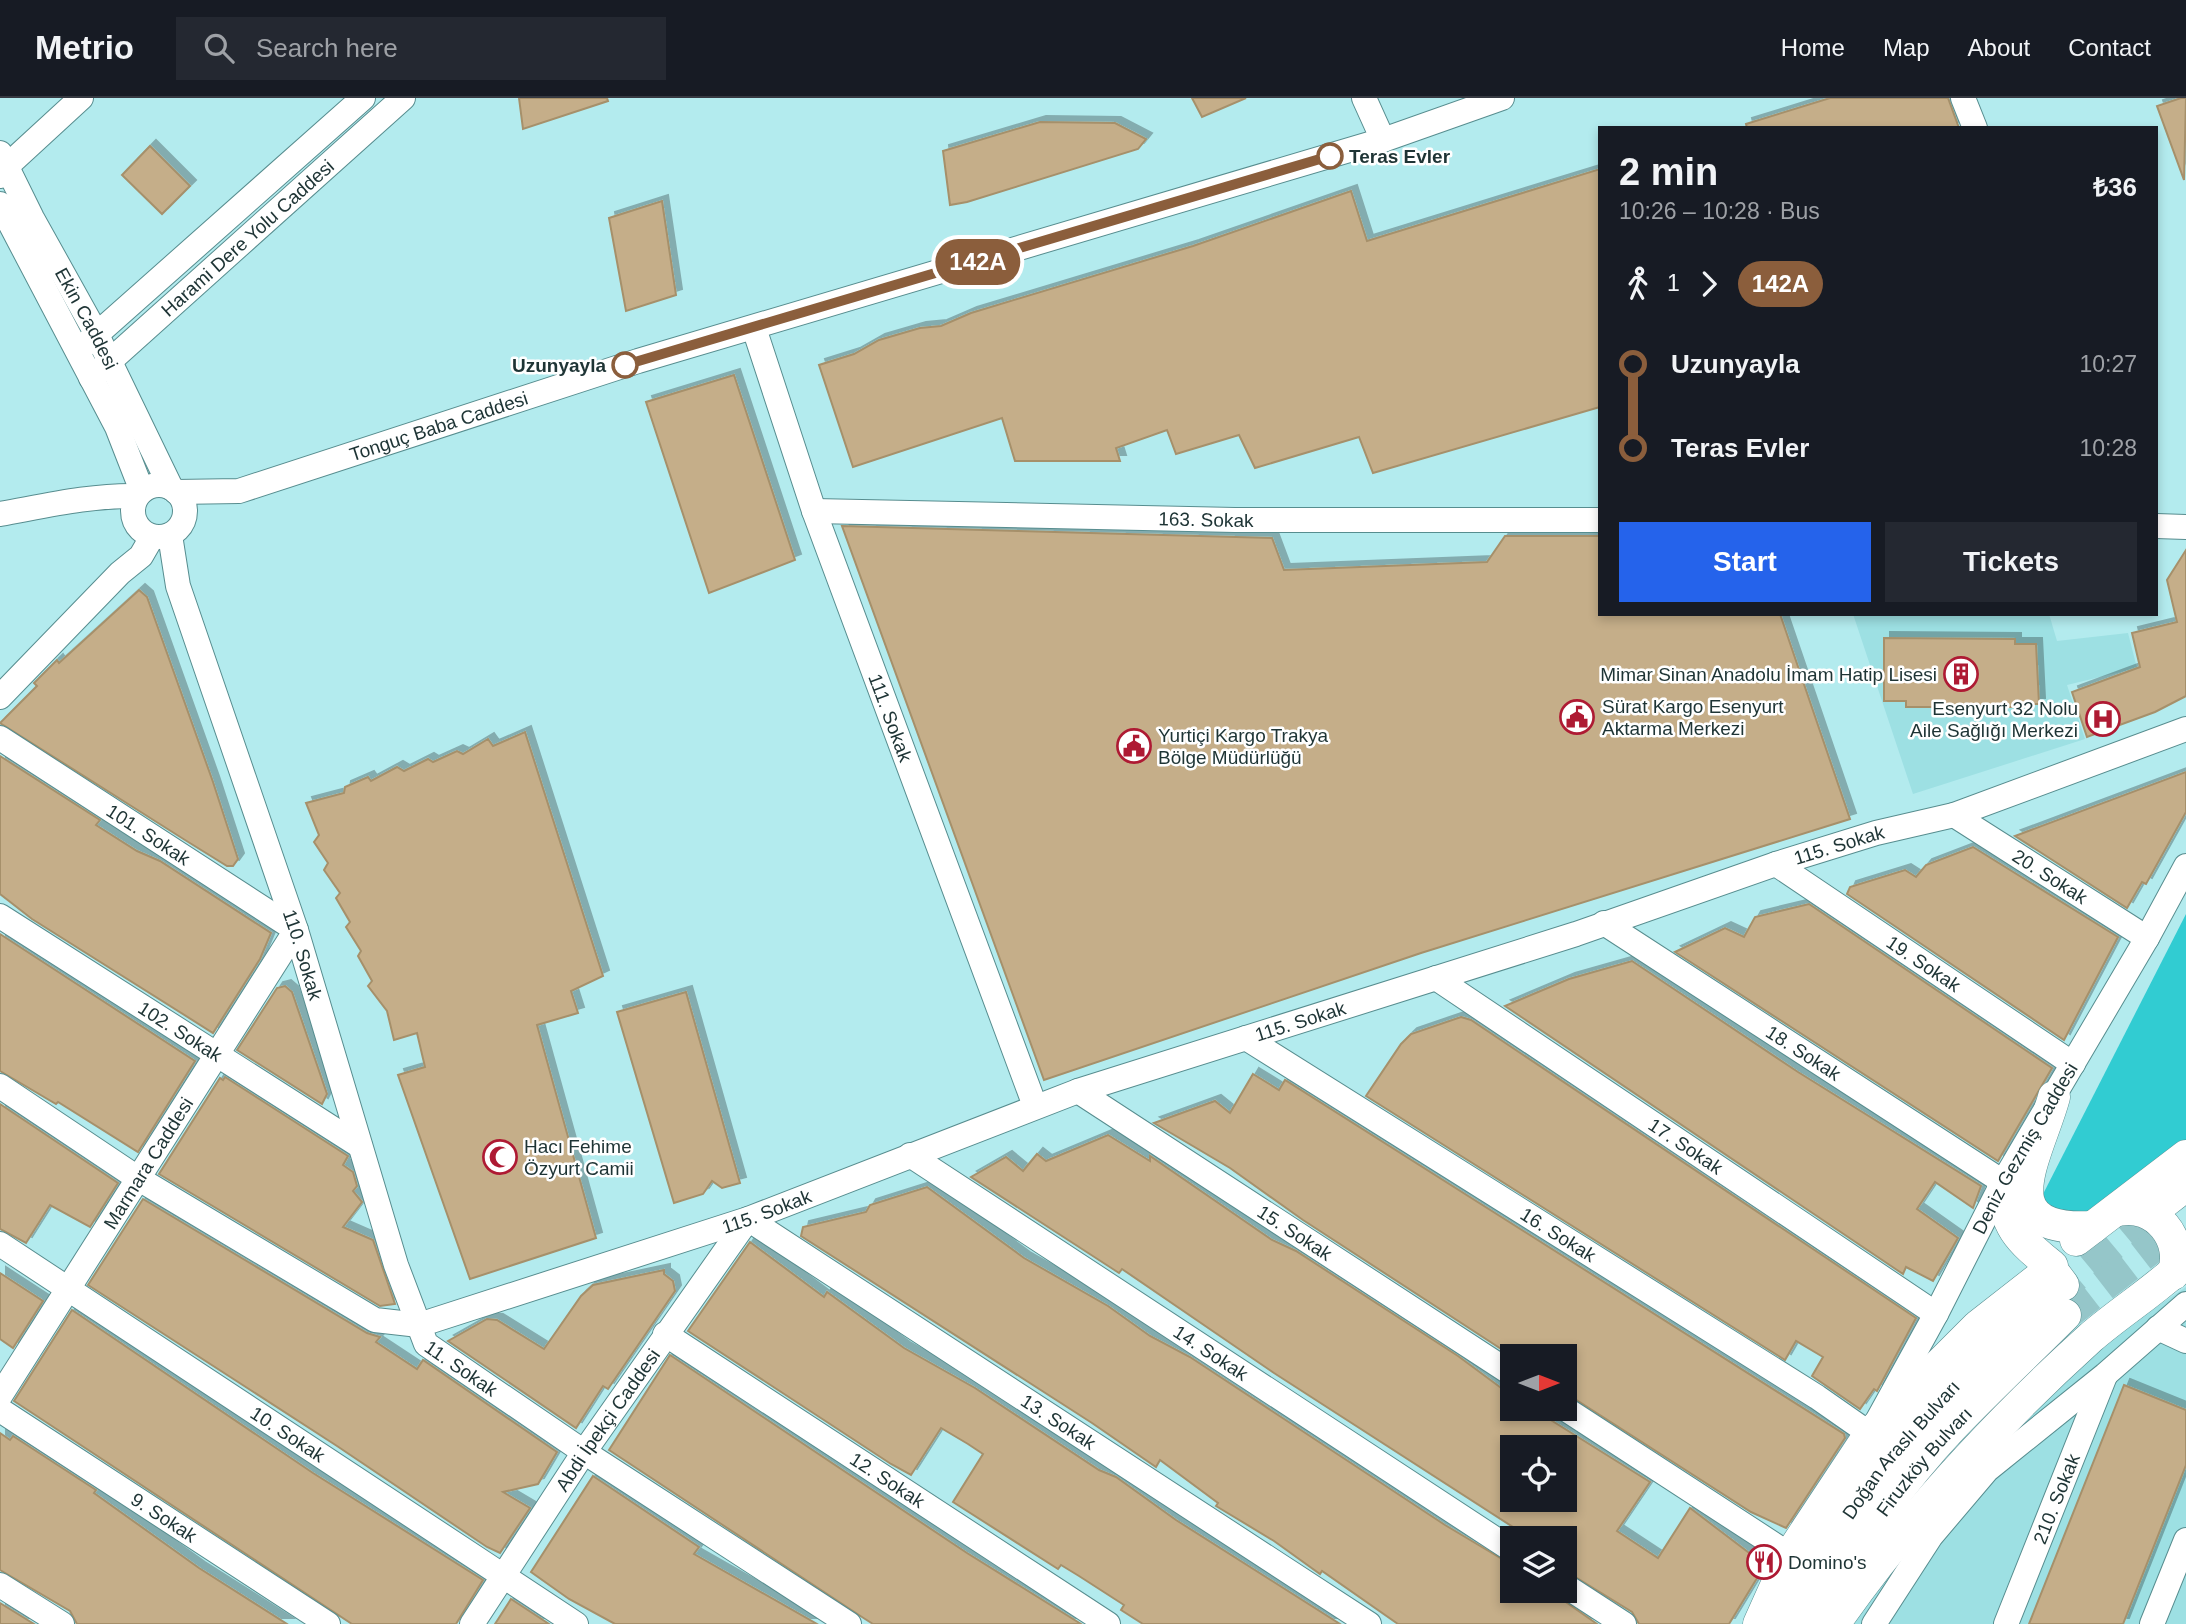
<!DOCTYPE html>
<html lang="en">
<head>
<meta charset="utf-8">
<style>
  body { margin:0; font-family:Arial,sans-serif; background:#242831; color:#f1f3f6; height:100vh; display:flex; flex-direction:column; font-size:26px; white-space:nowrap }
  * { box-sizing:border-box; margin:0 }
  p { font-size:23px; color:#9ea1a6 }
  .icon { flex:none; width:38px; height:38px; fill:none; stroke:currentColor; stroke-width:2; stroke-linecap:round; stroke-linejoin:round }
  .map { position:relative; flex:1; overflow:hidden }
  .side { position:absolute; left:1598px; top:28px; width:560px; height:490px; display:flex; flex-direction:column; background:#171b24; border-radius:0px; box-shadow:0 4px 10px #0003 }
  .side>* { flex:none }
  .badge { padding:0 14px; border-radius:23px; font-size:24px; line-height:46px }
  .needle { width:46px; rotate:90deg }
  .buttons { position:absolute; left:1500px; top:1246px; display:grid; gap:14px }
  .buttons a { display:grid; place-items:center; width:77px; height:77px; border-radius:0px; background:#171b24; box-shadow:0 4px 10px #0003; font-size:35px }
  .map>.badge { position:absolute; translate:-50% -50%; box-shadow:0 0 0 4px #fff }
  .legs { display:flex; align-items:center; gap:10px; height:77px; padding:0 21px; font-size:23px }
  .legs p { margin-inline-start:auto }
  .head { display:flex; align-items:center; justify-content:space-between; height:119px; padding:0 21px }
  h1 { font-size:38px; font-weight:700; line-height:52px }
  .action { display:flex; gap:14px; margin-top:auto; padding:14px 21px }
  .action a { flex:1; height:80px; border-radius:0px; background:#2563eb; color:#fff; font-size:28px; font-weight:700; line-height:80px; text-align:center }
  .action a+a { background:#242831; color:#f1f3f6 }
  ul { padding:0 21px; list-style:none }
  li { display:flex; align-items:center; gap:24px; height:84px; font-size:26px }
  li i { display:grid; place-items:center; width:10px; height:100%; margin:0 9px; background:currentColor }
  li i::after { content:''; width:18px; height:18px; margin:-9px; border:5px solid; border-radius:50%; background:#171b24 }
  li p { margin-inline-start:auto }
  li:first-child i { background:linear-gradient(#0000 50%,currentColor 0) }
  li:last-child i { background:linear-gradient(currentColor 50%,#0000 0) }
  header { display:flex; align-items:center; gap:42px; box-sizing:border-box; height:98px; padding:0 35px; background:#171b24; border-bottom:2px solid #363941 }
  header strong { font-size:33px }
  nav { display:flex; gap:38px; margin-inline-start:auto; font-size:24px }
  .search { width:490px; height:63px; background:#242831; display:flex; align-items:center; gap:18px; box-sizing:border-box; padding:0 24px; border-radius:0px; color:#9ea1a6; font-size:26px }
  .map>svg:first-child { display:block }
  .built { fill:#9de0e3 }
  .green { fill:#31ccd2 }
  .building { fill:#c5ae89; stroke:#a6906b; stroke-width:2; fill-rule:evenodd; filter:url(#shadow) }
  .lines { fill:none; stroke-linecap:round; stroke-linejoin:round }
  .major-tunnel { stroke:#95c6c9; stroke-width:32; stroke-dasharray:32 16; stroke-linecap:butt }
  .minor-casing { stroke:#578d8f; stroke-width:26 }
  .major-casing { stroke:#578d8f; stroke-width:33 }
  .minor { stroke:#fff; stroke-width:24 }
  .major { stroke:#fff; stroke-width:32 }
  .line-1-casing { stroke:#fff; stroke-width:16 }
  .line-1 { stroke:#8b5e3c; stroke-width:10 }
  .stop-1-dot { fill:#fff; stroke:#8b5e3c; stroke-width:3.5 }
  .labels { text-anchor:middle; stroke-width:5; stroke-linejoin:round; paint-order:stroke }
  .stop-label { font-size:19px; font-weight:bold; fill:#1e3435; stroke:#fff; text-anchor:start }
  .street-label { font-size:19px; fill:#1e3435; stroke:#fff }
  .poi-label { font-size:19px; fill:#1e3435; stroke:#fff; text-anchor:start }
</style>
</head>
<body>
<header>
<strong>Metrio</strong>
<div class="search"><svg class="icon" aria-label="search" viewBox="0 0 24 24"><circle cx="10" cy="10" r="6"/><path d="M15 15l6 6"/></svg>Search here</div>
<nav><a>Home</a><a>Map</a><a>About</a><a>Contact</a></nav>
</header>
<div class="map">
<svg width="2186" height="1526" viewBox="0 0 2186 1526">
  <defs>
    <filter id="shadow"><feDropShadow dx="6" dy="-6" stdDeviation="0" flood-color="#0004"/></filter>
  </defs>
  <rect width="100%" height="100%" fill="#b3ebee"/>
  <g class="built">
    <path d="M1853,516H2049L2057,543L2128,535L2137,570L2067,587L2085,641L1913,696Z"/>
    <path d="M2186,1189V1526H1847L1929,1411L2097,1249Z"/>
  </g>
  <path class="green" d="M2186,816V1043L2098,1111L2061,1122L2041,1100Z"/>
  <g class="building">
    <path d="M519,0H607L608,3L523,31Z"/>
    <path d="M1192,0H1246L1202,19Z"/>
    <path d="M1830,0H1948L1959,30H1747L1746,26Z"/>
    <path d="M2181,0H2186L2184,82L2157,8Z"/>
    <path d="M1040,24L1115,25L1146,41L1138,51L967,104L950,107L943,53Z"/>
    <path d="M150,48L190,88L162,116L122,77Z"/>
    <path d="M1600,71V309L1373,375L1359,339L1255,370L1239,337L1176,356L1167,332L1116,350L1120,363H1015L1002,320L853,369L819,267L854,256L879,242L920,230L941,228L971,215L1193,148L1351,93L1367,143Z"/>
    <path d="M662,103L676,197L626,213L609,120Z"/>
    <path d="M734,277L795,462L709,495L646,304Z"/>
    <path d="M842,428L1272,440L1284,472L1487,464L1505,438H1600V516H1780L1850,721L1421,855L1044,982Z"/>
    <path d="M2186,452V598L2155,614L2087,639L2072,594L2140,569L2132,535L2177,524L2167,482Z"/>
    <path d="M139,492L147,499L213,684L238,761L233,768H227L185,742L0,625L37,588L34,585L57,562L59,565Z"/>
    <path d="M1884,540L2015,541V546H2036L2039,606H2027V609H1906V603H1884Z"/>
    <path d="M525,634L603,878L571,893L578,915L537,927L596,1140L470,1181L398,977L425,969L417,935L394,942L387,913L368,888L372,883L358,858L361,853L346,829L350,824L336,800L340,795L324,772L328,765L314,744L319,737L306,705L344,695L345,689L368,679L371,683L397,669L404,673L428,661L433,664L457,653L463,656L488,641L493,648Z"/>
    <path d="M0,658L100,722L96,727L137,753L160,763L271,835L260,861L213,935L32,821L0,796Z"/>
    <path d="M2186,674V714L2146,786L2142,784L2127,810L2015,738Z"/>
    <path d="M1973,749L2118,839L2064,942L1847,796L1850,789L1905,772L1916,779L1926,767Z"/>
    <path d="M1809,806L2052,970L1998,1063L1675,854L1725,830L1744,839L1755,819Z"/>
    <path d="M0,836L195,963L138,1054L58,1004L56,1006L0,973Z"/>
    <path d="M1632,863L1798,974L1981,1088L1973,1110L1935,1084L1917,1111L1958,1140L1933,1183L1906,1169L1903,1176L1505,908L1569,881Z"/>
    <path d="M285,888L292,894L327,996L322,1006L237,952L277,890Z"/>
    <path d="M686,894L740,1085L722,1090L712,1083L703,1096L674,1105L617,914Z"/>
    <path d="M1461,919L1471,922L1916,1220L1877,1293L1874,1291L1860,1311L1812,1278L1823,1259L1796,1243L1785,1262L1366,998L1401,946L1411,936Z"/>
    <path d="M1253,976L1279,992L1285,982L1844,1336L1845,1340L1786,1430L1751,1414L1564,1294V1258H1512L1303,1122L1230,1070L1154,1025L1215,1003L1230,1015Z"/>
    <path d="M225,979L348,1058L343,1067L353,1074L357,1088L353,1093L362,1104L343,1129L373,1142L395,1206L380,1208L159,1076L220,980L223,982Z"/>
    <path d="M0,1006L118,1085L90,1129L50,1107L26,1145L0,1131Z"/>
    <path d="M1108,1037L1150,1063V1058L1272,1142L1296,1153L1458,1258L1512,1298V1311H1533L1650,1384L1617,1433L1658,1460L1690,1410L1765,1467L1729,1526H1639L1632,1514L1564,1472V1440H1530L1274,1275L1122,1171L1119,1175L971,1079L1006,1059L1023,1073L1037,1056L1046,1063ZM1512,1349H1564V1402H1512Z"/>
    <path d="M927,1089L1024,1160L1108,1208L1150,1238L1190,1259L1445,1427L1512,1467V1493H1550L1597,1526H1398L1322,1473L1320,1476L1274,1443L1216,1408L1218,1405L1160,1362L1156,1369L1092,1325L801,1138L803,1129L866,1114L870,1107Z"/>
    <path d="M143,1101L367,1235L380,1239L376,1244L417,1271L423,1262L557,1354L538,1386L503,1394L530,1410L500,1455L487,1449L337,1348L88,1187Z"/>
    <path d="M750,1144L824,1199L827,1194L904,1250L975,1290L1099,1372L1116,1379L1176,1422L1340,1526H1143L1121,1512L1124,1507L1079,1478L1061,1467L1058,1471L953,1404L983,1356L968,1346L941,1330L911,1377L891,1366L688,1233Z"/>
    <path d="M664,1172V1176L673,1183L675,1193L608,1291L603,1288L576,1330L448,1243L487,1221L497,1222L544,1251L581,1198L593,1187Z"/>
    <path d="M0,1175L43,1203L13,1250L0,1241Z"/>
    <path d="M72,1212L313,1375L483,1482L456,1526H352L14,1303Z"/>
    <path d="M670,1257L967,1455L1081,1526H873L862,1519L609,1352Z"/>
    <path d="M2124,1287L2186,1312V1367L2123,1526H2029Z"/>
    <path d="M0,1335L10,1342L13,1338L96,1392L94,1395L199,1470L287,1526H77L70,1513L0,1472Z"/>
    <path d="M593,1378L699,1449L694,1456L817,1526H615L569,1501L531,1474Z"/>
    <path d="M511,1501L549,1526H495Z"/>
    <path d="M0,1505L34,1526H0Z"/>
  </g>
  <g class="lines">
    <g class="major-tunnel">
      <path d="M2051,1198L2159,1108"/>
      <path d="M2065,1217L2176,1131"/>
    </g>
    <g class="minor-casing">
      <g id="minor">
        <path d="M1364,0L1383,42"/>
        <path d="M1963,0L1975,30"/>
        <path id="s1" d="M0,55L32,120L96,235L171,390"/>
        <path d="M0,78L6,69L81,0"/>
        <path d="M0,106L117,329L142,393"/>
        <path id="s2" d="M754,230L814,413L1035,1008"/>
        <path d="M79,252L363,0"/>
        <path id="s3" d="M91,280L403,0"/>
        <circle cx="159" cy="413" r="26"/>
        <path id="s4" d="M176,394L239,393L638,263L1383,42L1502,0"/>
        <path id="s5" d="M814,413L1235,422H1600"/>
        <path d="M0,416C45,408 91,397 137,398"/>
        <path d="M2156,428L2186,429"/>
        <path id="s6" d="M170,437L178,488L296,832L396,1167L426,1246L584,1354L849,1526"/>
        <path d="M0,599L120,475L141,458L152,439"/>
        <path id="s7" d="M0,640L296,832L0,1298"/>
        <path id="s8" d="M1954,717L2147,840"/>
        <path id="s9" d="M1776,766L2073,966"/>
        <path id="s10" d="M0,818L360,1048"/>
        <path id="s11" d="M1604,825L2003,1084"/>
        <path id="s12" d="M1436,880L1936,1216"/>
        <path id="s13" d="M1246,940L1817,1299L1870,1336L1936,1216L2003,1084L2147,840L2186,768"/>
        <path id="s14" d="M0,988L139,1081L375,1222L419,1227L748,1121L1078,993L1576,836L1776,766L1876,735L1954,717L2186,631"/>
        <path id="s15" d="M1078,993L1512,1276"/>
        <path id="s16" d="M910,1057L1512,1452"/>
        <path id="s17" d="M0,1146L576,1526"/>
        <path d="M2158,1230L2186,1243"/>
        <path id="s18" d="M665,1236L1108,1526"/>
        <path d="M1564,1310L1790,1457"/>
        <path id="s19" d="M0,1312L328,1526"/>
        <path d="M0,1487L62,1526"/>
        <path d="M1564,1487L1624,1526"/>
        <path id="s20" d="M472,1526L584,1354L748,1121L1369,1526"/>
        <path d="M1874,1526L1931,1438L1987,1372L2105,1277L2186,1206"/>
        <path id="s21" d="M2006,1526L2105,1278"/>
        <path d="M2152,1526L2186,1442"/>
      </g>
    </g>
    <g class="major-casing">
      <g id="major">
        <path d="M2054,999C2038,1058 1986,1135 2093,1129"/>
        <path d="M2003,1084C2003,1127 2019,1142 2052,1168L2051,1171L2063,1187"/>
        <path d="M2159,1108L2186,1087"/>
        <path d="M2119,1112C2155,1104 2186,1142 2173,1176"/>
        <path d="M2076,1142L2186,1058"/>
        <path id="s22" d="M1781,1515L1882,1367L1970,1269L2051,1198"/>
        <path d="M1759,1526L1790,1457L1870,1336L1978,1228L2051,1171"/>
        <path id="s23" d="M1806,1526C1850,1458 1895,1389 1951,1330C1988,1291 2027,1255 2065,1217"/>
        <path d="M1834,1526C1908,1420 1994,1327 2090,1240C2121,1213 2156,1192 2186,1163"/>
      </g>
    </g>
    <use href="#minor" class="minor"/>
    <use href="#major" class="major"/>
  </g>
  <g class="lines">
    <g class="line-1-casing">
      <path id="line-1" d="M625,267L1330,58"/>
    </g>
    <use href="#line-1" class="line-1"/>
  </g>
  <defs>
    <g id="building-ring" transform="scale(1.75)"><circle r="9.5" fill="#fff" stroke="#ae1a33" stroke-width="1.5"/><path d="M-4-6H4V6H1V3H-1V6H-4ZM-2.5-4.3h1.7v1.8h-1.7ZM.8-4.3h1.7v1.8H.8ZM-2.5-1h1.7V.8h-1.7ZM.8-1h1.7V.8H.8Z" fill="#ae1a33"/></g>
    <g id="civic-ring" transform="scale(1.75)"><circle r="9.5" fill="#fff" stroke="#ae1a33" stroke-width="1.5"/><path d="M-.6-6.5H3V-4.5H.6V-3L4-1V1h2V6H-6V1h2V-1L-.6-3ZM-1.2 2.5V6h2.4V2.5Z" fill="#ae1a33"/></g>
    <g id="hospital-ring" transform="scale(1.75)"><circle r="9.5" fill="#fff" stroke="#ae1a33" stroke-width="1.5"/><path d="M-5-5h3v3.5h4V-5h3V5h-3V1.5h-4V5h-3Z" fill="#ae1a33"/></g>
    <g id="mosque-ring" transform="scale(1.75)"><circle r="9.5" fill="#fff" stroke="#ae1a33" stroke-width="1.5"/><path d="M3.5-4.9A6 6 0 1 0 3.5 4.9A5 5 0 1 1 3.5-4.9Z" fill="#ae1a33"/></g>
    <g id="restaurant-ring" transform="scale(1.75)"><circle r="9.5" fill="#fff" stroke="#ae1a33" stroke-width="1.5"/><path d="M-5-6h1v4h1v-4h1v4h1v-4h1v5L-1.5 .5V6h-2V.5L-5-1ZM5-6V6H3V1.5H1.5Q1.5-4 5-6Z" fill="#ae1a33"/></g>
  </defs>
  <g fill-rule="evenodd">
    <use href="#building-ring" x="1961" y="576"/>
    <use href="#civic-ring" x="1577" y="619"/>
    <use href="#hospital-ring" x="2103" y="621"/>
    <use href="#civic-ring" x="1134" y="648"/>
    <use href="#mosque-ring" x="500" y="1059"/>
    <use href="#restaurant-ring" x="1764" y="1464"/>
  </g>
  <g class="stop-1-dot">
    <circle cx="1330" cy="58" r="12"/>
    <circle cx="625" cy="267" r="12"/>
  </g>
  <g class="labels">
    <g class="stop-label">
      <text x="1349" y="65">Teras Evler</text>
      <text x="606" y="274" text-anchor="end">Uzunyayla</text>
    </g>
    <g class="street-label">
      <text dy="7" stroke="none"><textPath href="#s3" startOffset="210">Harami Dere Yolu Caddesi</textPath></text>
      <text dy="7" stroke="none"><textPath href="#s1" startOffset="187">Ekin Caddesi</textPath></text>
      <text dy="7" stroke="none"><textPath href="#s4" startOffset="273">Tonguç Baba Caddesi</textPath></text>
      <text dy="7" stroke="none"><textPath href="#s5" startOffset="392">163. Sokak</textPath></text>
      <text dy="7" stroke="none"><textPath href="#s2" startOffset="413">111. Sokak</textPath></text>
      <text dy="7" stroke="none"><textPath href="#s7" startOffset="177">101. Sokak</textPath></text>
      <text dy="7" stroke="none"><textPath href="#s14" startOffset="1986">115. Sokak</textPath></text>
      <text dy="7" stroke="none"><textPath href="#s8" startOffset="114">20. Sokak</textPath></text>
      <text dy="7" stroke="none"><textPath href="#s6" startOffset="441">110. Sokak</textPath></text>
      <text dy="7" stroke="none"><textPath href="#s9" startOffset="178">19. Sokak</textPath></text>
      <text dy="7" stroke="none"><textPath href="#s14" startOffset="1419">115. Sokak</textPath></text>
      <text dy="7" stroke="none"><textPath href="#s10" startOffset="214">102. Sokak</textPath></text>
      <text dy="7" stroke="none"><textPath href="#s11" startOffset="238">18. Sokak</textPath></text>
      <text dy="7" stroke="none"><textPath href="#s12" startOffset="301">17. Sokak</textPath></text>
      <text dy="7" stroke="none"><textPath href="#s13" startOffset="1064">Deniz Gezmiş Caddesi</textPath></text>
      <text transform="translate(148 1065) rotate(-58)" y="7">Marmara Caddesi</text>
      <text dy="7" stroke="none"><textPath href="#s14" startOffset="852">115. Sokak</textPath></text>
      <text dy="7" stroke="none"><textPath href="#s15" startOffset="259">15. Sokak</textPath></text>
      <text dy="7" stroke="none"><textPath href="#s13" startOffset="369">16. Sokak</textPath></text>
      <text dy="7" stroke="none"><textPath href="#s16" startOffset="360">14. Sokak</textPath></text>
      <text dy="7" stroke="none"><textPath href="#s6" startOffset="892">11. Sokak</textPath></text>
      <text dy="7" stroke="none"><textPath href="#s20" startOffset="245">Abdi İpekçi Caddesi</textPath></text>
      <text dy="7" stroke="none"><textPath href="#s20" startOffset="861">13. Sokak</textPath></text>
      <text dy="7" stroke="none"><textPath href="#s17" startOffset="345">10. Sokak</textPath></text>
      <text dy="7" stroke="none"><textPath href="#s22" startOffset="203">Doğan Araslı Bulvarı</textPath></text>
      <text dy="7" stroke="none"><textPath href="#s23" startOffset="201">Firuzköy Bulvarı</textPath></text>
      <text dy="7" stroke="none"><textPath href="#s18" startOffset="266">12. Sokak</textPath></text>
      <text dy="7" stroke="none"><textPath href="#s21" startOffset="135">210. Sokak</textPath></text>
      <text dy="7" stroke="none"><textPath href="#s19" startOffset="196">9. Sokak</textPath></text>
    </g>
    <g class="poi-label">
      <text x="1937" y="583" text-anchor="end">Mimar Sinan Anadolu İmam Hatip Lisesi</text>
      <text x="1602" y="615">Sürat Kargo Esenyurt<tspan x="1602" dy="22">Aktarma Merkezi</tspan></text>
      <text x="2078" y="617" text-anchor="end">Esenyurt 32 Nolu<tspan x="2078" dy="22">Aile Sağlığı Merkezi</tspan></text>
      <text x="1158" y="644">Yurtiçi Kargo Trakya<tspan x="1158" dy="22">Bölge Müdürlüğü</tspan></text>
      <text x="524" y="1055">Hacı Fehime<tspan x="524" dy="22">Özyurt Camii</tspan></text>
      <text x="1788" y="1471">Domino's</text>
    </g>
  </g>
</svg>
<div class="buttons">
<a><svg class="needle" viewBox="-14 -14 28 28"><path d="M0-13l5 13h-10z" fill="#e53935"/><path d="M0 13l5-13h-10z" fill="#9ea1a6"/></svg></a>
<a><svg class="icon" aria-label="locate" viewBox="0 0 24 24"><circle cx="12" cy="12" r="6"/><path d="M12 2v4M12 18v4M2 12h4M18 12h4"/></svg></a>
<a><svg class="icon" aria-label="layers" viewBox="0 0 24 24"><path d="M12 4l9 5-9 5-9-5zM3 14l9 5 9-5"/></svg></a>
</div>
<b class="badge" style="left:978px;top:164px;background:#8b5e3c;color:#fff">142A</b>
<section class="side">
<div class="head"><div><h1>2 min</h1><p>10:26 – 10:28 · Bus</p></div><b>₺36</b></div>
<div class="legs"><svg class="icon" aria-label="walk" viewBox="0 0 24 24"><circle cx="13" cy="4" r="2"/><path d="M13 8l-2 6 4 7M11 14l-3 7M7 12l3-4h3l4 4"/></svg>1<svg class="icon" aria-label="forward" viewBox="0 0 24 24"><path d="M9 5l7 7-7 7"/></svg><b class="badge" style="background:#8b5e3c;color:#fff">142A</b></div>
<ul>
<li><i style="color:#8b5e3c"></i><b>Uzunyayla</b><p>10:27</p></li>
<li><i style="color:#8b5e3c"></i><b>Teras Evler</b><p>10:28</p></li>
</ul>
<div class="action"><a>Start</a><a>Tickets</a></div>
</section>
</div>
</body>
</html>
